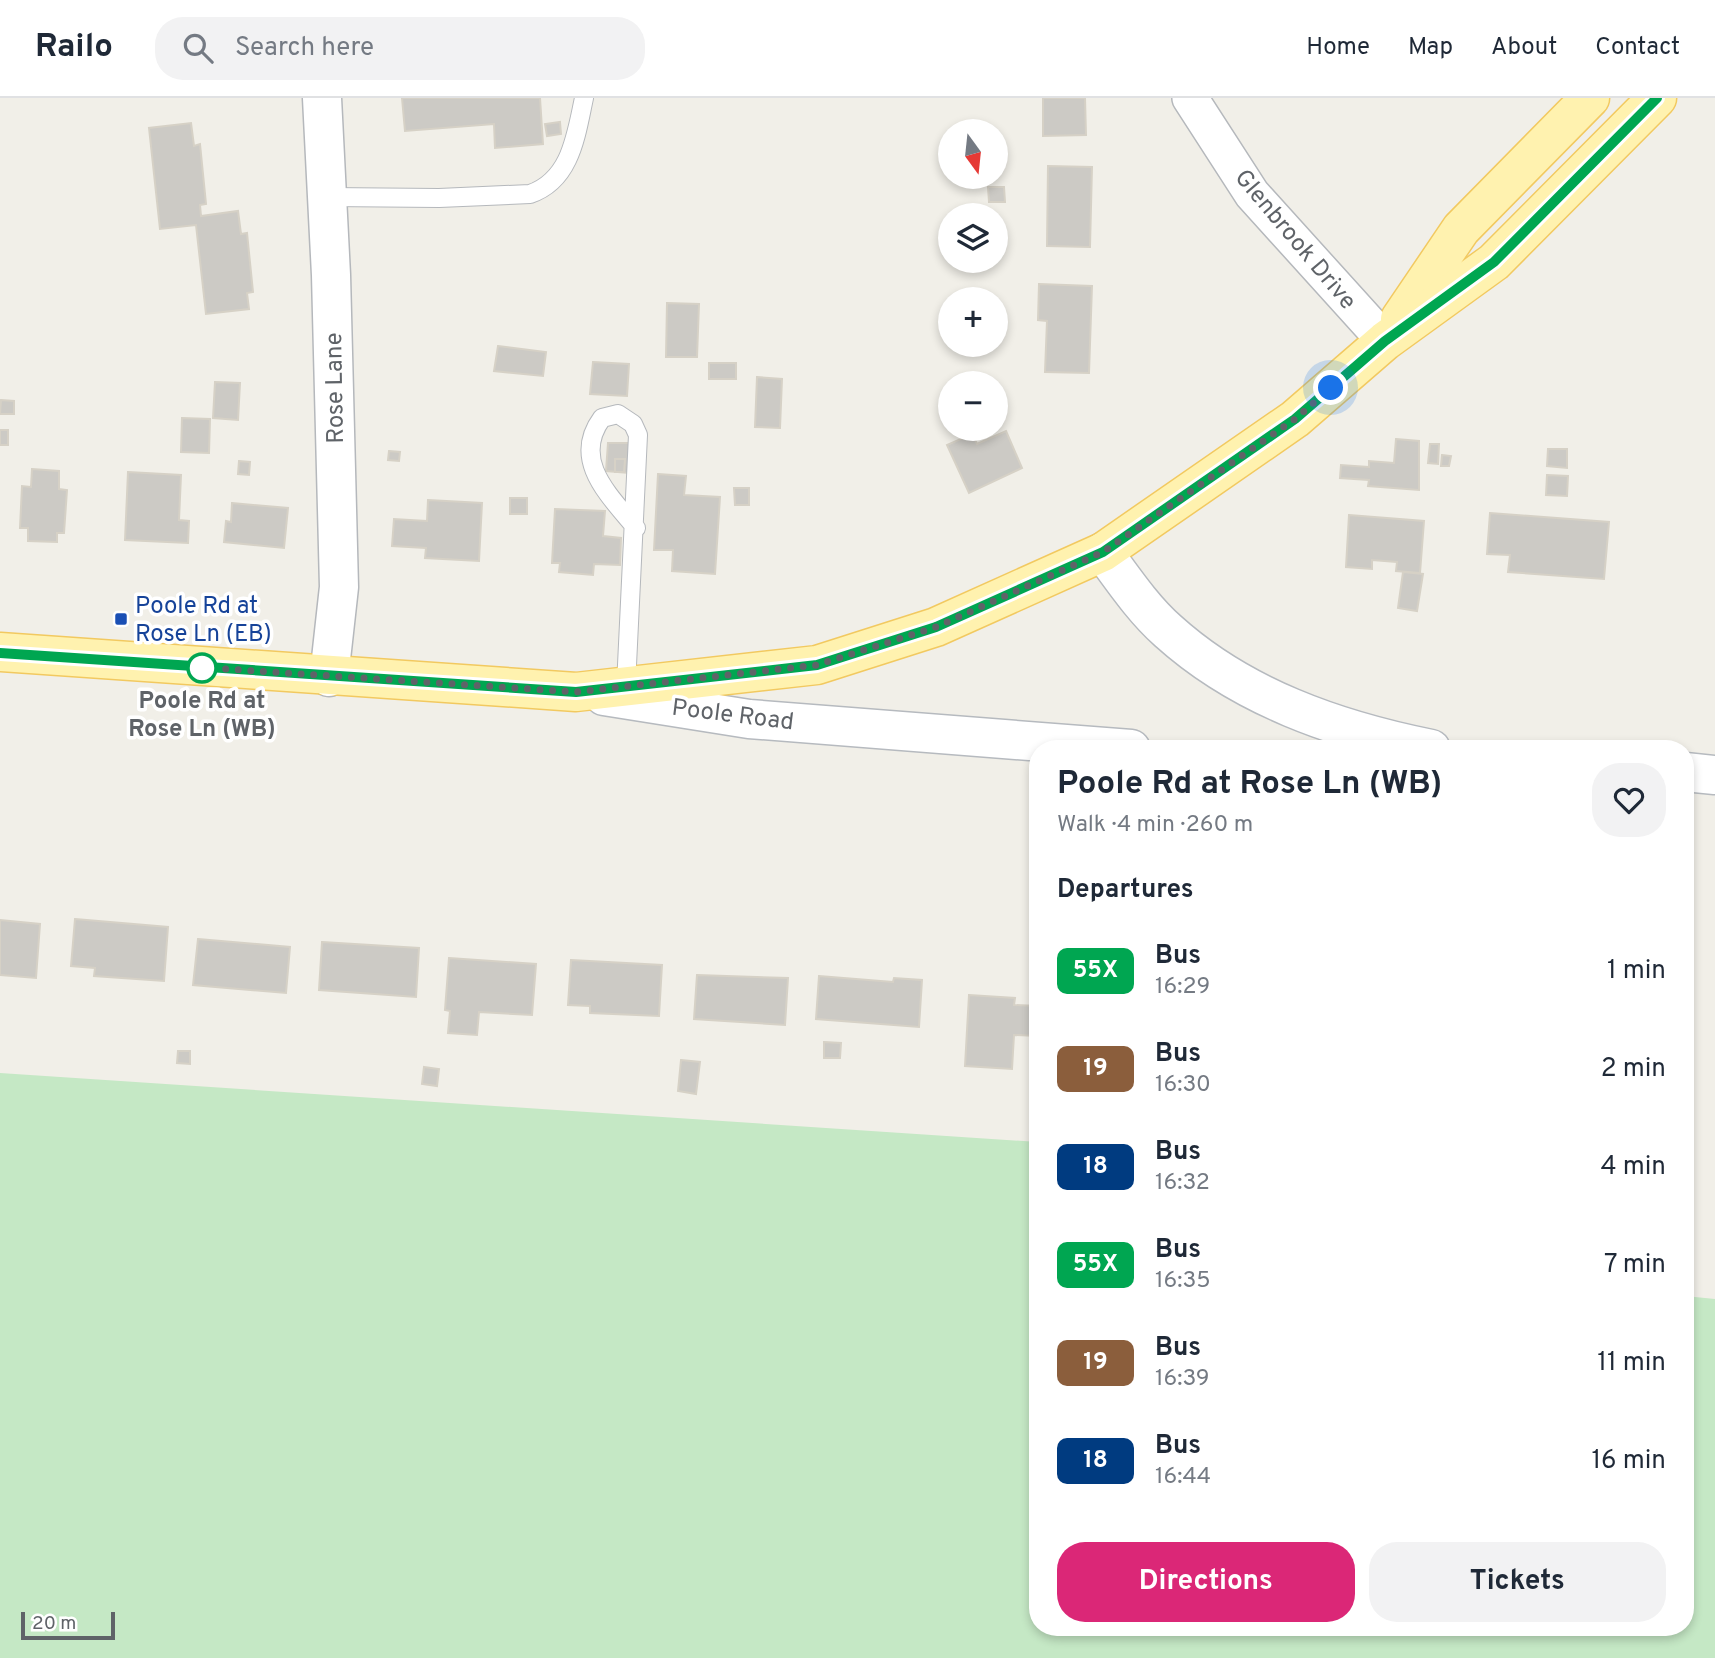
<!DOCTYPE html>
<html lang="en">
<head>
<meta charset="utf-8">
<style>
  body { margin:0; font-family:Overpass,sans-serif; background:#f2f2f3; color:#1f2937; height:100vh; display:flex; flex-direction:column; font-size:26px; white-space:nowrap }
  * { box-sizing:border-box; margin:0 }
  p { font-size:23px; color:#747a83 }
  .icon { flex:none; width:38px; height:38px; fill:none; stroke:currentColor; stroke-width:2; stroke-linecap:round; stroke-linejoin:round }
  .map { position:relative; flex:1; overflow:hidden }
  .panel { position:absolute; left:1029px; top:642px; width:665px; height:896px; display:flex; flex-direction:column; background:#fff; border-radius:28px; box-shadow:0 4px 10px #0003 }
  .panel>* { flex:none }
  .badge { padding:0 14px; border-radius:10px; font-size:24px; line-height:46px }
  .needle { width:46px; rotate:165deg }
  .buttons { position:absolute; left:938px; top:21px; display:grid; gap:14px }
  .buttons a { display:grid; place-items:center; width:70px; height:70px; border-radius:50%; background:#fff; box-shadow:0 4px 10px #0003; font-size:35px }
  .scale { position:absolute; left:21px; bottom:18px; width:94px; box-sizing:border-box; padding-left:7px; border:4px solid #5f6368; border-top:0; font-size:19px; line-height:24px; white-space:nowrap; color:#5f6368; -webkit-text-stroke:5px #fff; paint-order:stroke }
  .you { position:absolute; width:35px; height:35px; margin:-18px; border:5px solid #fff; border-radius:50%; background:#1a73e8; box-shadow:0 0 0 10px #1a73e833 }
  .map>.badge { position:absolute; translate:-50% -50%; box-shadow:0 0 0 4px #fff }
  h2 { padding:0 28px; font-size:26px; line-height:63px }
  .round { display:grid; place-items:center; flex:none; width:74px; height:74px; border-radius:28px; background:#f2f2f3 }
  .head { display:flex; align-items:center; justify-content:space-between; height:119px; padding:0 28px }
  h1 { font-size:33px; font-weight:700; line-height:52px }
  .action { display:flex; gap:14px; margin-top:auto; padding:14px 28px }
  .action a { flex:1; height:80px; border-radius:28px; background:#db2777; color:#fff; font-size:28px; font-weight:700; line-height:80px; text-align:center }
  .action a+a { background:#f2f2f3; color:#1f2937 }
  ul { padding:0; list-style:none }
  li { display:flex; align-items:center; gap:21px; height:98px; padding:0 28px }
  li div { flex:1 }
  li b { display:block; font-size:26px }
  li em { font-style:normal }
  li .badge { min-width:77px; font-weight:700; text-align:center }
  header { display:flex; align-items:center; gap:42px; box-sizing:border-box; height:98px; padding:0 35px; background:#fff; border-bottom:2px solid #e0e1e3 }
  header strong { font-size:33px }
  nav { display:flex; gap:38px; margin-inline-start:auto; font-size:24px }
  .search { width:490px; height:63px; background:#f2f2f3; display:flex; align-items:center; gap:18px; box-sizing:border-box; padding:0 24px; border-radius:28px; color:#747a83; font-size:26px }
  .map>svg:first-child { display:block }
  .green { fill:#c5e8c5 }
  .building { fill:#cccac5; stroke:#d6d1c6; stroke-width:2 }
  .lines { fill:none; stroke-linecap:round; stroke-linejoin:round }
  .service-casing { stroke:#b5b8bc; stroke-width:20 }
  .minor-casing { stroke:#b5b8bc; stroke-width:38 }
  .tertiary-casing { stroke:#b5b8bc; stroke-width:41 }
  .secondary-casing { stroke:#b6babf; stroke-width:41 }
  .primary-casing { stroke:#f2c960; stroke-width:41 }
  .service { stroke:#fff; stroke-width:18 }
  .minor { stroke:#fff; stroke-width:35 }
  .tertiary { stroke:#fff; stroke-width:38 }
  .secondary { stroke:#fff; stroke-width:38 }
  .primary { stroke:#fff2af; stroke-width:38 }
  .line-casing { stroke:#fff; stroke-width:16 }
  .line { stroke:#00a651; stroke-width:10 }
  .walk { stroke:#5f6368; stroke-width:7; stroke-dasharray:0 12.6 }
  .transit-dot { fill:#1a4fb4; stroke:#fff; stroke-width:2.5 }
  .stop-dot { fill:#fff; stroke:#00a651; stroke-width:3.5 }
  .labels { text-anchor:middle; stroke-width:7; stroke-linejoin:round; paint-order:stroke }
  .street-label { font-size:24px; fill:#5f6368; stroke:#fff }
  .transit-label { font-size:24px; fill:#164399; stroke:#fff; text-anchor:start }
  .stop-label { font-size:24px; font-weight:bold; fill:#5f6368; stroke:#fff }
</style>
</head>
<body>
<header>
<strong>Railo</strong>
<div class="search"><svg class="icon" aria-label="search" viewBox="0 0 24 24"><circle cx="10" cy="10" r="6"/><path d="M15 15l6 6"/></svg>Search here</div>
<nav><a>Home</a><a>Map</a><a>About</a><a>Contact</a></nav>
</header>
<div class="map">
<svg width="1715" height="1560" viewBox="0 0 1715 1560">
  <rect width="100%" height="100%" fill="#f1efe8"/>
  <path class="green" d="M0,975L1038,1044V1530H1685V1198L1715,1201V1560H0Z"/>
  <g class="building">
    <path d="M402,0H540L543,46L495,50L494,26L405,33Z"/>
    <path d="M1043,0H1085L1086,37L1043,38Z"/>
    <path d="M560,24L561,36L547,38L545,26Z"/>
    <path d="M191,25L194,48L200,46L206,106L200,107L201,118L238,113L241,136L247,135L253,194L247,195L249,211L206,216L196,127L160,131L149,30Z"/>
    <path d="M996,52H1001L1002,64L996,65Z"/>
    <path d="M1048,68L1092,69L1090,149L1047,148Z"/>
    <path d="M988,89H1004L1005,104H989Z"/>
    <path d="M1039,186L1092,188L1089,275L1045,274L1047,223L1038,222Z"/>
    <path d="M667,205L699,206L697,259H666Z"/>
    <path d="M498,248L546,254L543,278L494,273Z"/>
    <path d="M593,264L629,266L627,298L590,296Z"/>
    <rect x="709" y="265" width="27" height="16"/>
    <path d="M757,279L782,281L780,330L755,329Z"/>
    <path d="M215,284L240,285L238,322L213,320Z"/>
    <path d="M1,302L14,303V316H0Z"/>
    <path d="M182,320L210,321L209,355L181,354Z"/>
    <rect x="0" y="332" width="8" height="15"/>
    <path d="M1006,333L1022,370L969,395L947,347L972,336L977,346Z"/>
    <path d="M1396,341L1419,343V392L1368,388L1369,382L1340,380L1341,367L1369,369V363L1394,365Z"/>
    <path d="M608,345H631L629,375L606,373Z"/>
    <path d="M1430,346H1439L1438,366L1428,365Z"/>
    <path d="M1548,351H1567V370L1547,368Z"/>
    <path d="M389,353L400,354L399,363L388,362Z"/>
    <path d="M1442,357L1451,358L1449,368H1441Z"/>
    <path d="M615,361H625L624,374H615Z"/>
    <path d="M239,363L250,364L249,377L238,376Z"/>
    <path d="M32,371L59,373V391L67,392L64,435H57V444L28,443V430H20L22,388L31,389Z"/>
    <path d="M128,374L181,377L179,422L189,423L188,445L125,442Z"/>
    <path d="M658,376L686,378L684,397L720,399L715,476L672,473L673,452H654Z"/>
    <path d="M1547,377L1568,378L1567,398L1546,397Z"/>
    <path d="M734,390H749V407H735Z"/>
    <rect x="510" y="400" width="17" height="16"/>
    <path d="M428,402L482,405L479,463L425,460L426,450L392,448L394,421L427,423Z"/>
    <path d="M232,405L288,410L284,450L224,444L226,423L231,424Z"/>
    <path d="M555,411L605,413L603,438L621,440L620,467L594,466L593,477L559,474L560,465H552Z"/>
    <path d="M1490,415L1609,424L1604,481L1508,474L1510,457L1487,456Z"/>
    <path d="M1349,417L1424,423L1420,475L1396,473L1397,464L1372,462V471L1346,469Z"/>
    <path d="M1403,474L1423,476L1417,513L1398,510Z"/>
    <path d="M75,821L168,829L164,883L94,878L95,870L71,868Z"/>
    <path d="M0,822L40,826L36,880L0,877Z"/>
    <path d="M198,841L290,849L286,895L193,887Z"/>
    <path d="M322,844L419,850L416,899L319,892Z"/>
    <path d="M449,860L536,866L532,917L479,914L477,937L448,935L450,913L445,912Z"/>
    <path d="M571,862L662,867L659,918L590,915V908L568,907Z"/>
    <path d="M697,877L788,880L785,927L694,921Z"/>
    <path d="M819,878L893,884L894,880L922,882L919,929L816,921Z"/>
    <path d="M969,897L1015,900L1014,907L1038,908V938L1014,937L1012,971L965,968Z"/>
    <path d="M824,944L841,945L840,960H824Z"/>
    <path d="M178,953H190V966L177,965Z"/>
    <path d="M681,962L700,964L696,996L678,993Z"/>
    <path d="M424,969L439,971L437,988L422,986Z"/>
  </g>
  <g class="lines">
    <g class="service-casing">
      <g id="service">
        <path d="M327,99L439,100L530,96C571,82 576,37 584,0"/>
        <path d="M626,588L638,337L633,326L618,316L602,320C571,362 609,397 636,430"/>
      </g>
    </g>
    <g class="minor-casing">
      <path id="minor" d="M1190,0L1252,96L1385,243"/>
    </g>
    <g class="tertiary-casing">
      <path id="tertiary" d="M322,0L331,177L339,489L329,579"/>
    </g>
    <g class="secondary-casing">
      <g id="secondary">
        <path d="M1103,454C1123,481 1143,511 1168,533C1241,599 1336,632 1431,651"/>
        <path d="M604,598L749,621L1131,651"/>
        <path d="M1685,674L1715,677"/>
      </g>
    </g>
    <g class="primary-casing">
      <g id="primary">
        <path d="M1400,221L1461,131L1590,0"/>
        <path d="M0,554L576,594L817,567L936,529L1103,454L1295,321L1385,243L1494,164L1657,0"/>
      </g>
    </g>
    <use href="#service" class="service"/>
    <use href="#minor" class="minor"/>
    <use href="#tertiary" class="tertiary"/>
    <use href="#secondary" class="secondary"/>
    <use href="#primary" class="primary"/>
  </g>
  <g class="lines">
    <g class="line-casing">
      <path id="line" d="M0,555L576,594L817,567L936,529L1103,454L1295,321L1385,243L1494,164L1657,0"/>
    </g>
    <use href="#line" class="line"/>
    <path class="walk" d="M202,570L195,569L576,594L817,567L936,529L1103,454L1295,321L1331,290"/>
  </g>
  <rect class="transit-dot" x="114" y="514" width="14" height="14" rx="3.5"/>
  <circle class="stop-dot" cx="202" cy="570" r="14"/>
  <g class="labels">
    <g class="street-label">
      <text transform="translate(1296 141) rotate(50)" y="8">Glenbrook Drive</text>
      <text transform="translate(334 290) rotate(-91)" y="8">Rose Lane</text>
      <text transform="translate(733 616) rotate(7)" y="8">Poole Road</text>
    </g>
    <g class="transit-label">
      <text x="135" y="515">Poole Rd at<tspan x="135" dy="28">Rose Ln (EB)</tspan></text>
    </g>
    <g class="stop-label">
      <text x="202" y="610">Poole Rd at<tspan x="202" dy="28">Rose Ln (WB)</tspan></text>
    </g>
  </g>
</svg>
<div class="buttons">
<a><svg class="needle" viewBox="-14 -14 28 28"><path d="M0-13l5 13h-10z" fill="#e53935"/><path d="M0 13l5-13h-10z" fill="#747a83"/></svg></a>
<a><svg class="icon" aria-label="layers" viewBox="0 0 24 24"><path d="M12 4l9 5-9 5-9-5zM3 14l9 5 9-5"/></svg></a>
<a>+</a>
<a>−</a>
</div>
<div class="scale">20 m</div>
<div class="you" style="left:1331px;top:290px"></div>
<section class="panel">
<div class="head"><div><h1>Poole Rd at Rose Ln (WB)</h1><p>Walk · 4 min · 260 m</p></div><a class="round"><svg class="icon" aria-label="heart" viewBox="0 0 24 24"><path d="M12 20l-8-8c-3-5 5-10 8-4 3-6 11-1 8 4z"/></svg></a></div>
<h2>Departures</h2>
<ul>
<li><span class="badge" style="background:#00a651;color:#fff">55X</span><div><b>Bus</b><p>16:29</p></div><em>1 min</em></li>
<li><span class="badge" style="background:#8b5e3c;color:#fff">19</span><div><b>Bus</b><p>16:30</p></div><em>2 min</em></li>
<li><span class="badge" style="background:#003b80;color:#fff">18</span><div><b>Bus</b><p>16:32</p></div><em>4 min</em></li>
<li><span class="badge" style="background:#00a651;color:#fff">55X</span><div><b>Bus</b><p>16:35</p></div><em>7 min</em></li>
<li><span class="badge" style="background:#8b5e3c;color:#fff">19</span><div><b>Bus</b><p>16:39</p></div><em>11 min</em></li>
<li><span class="badge" style="background:#003b80;color:#fff">18</span><div><b>Bus</b><p>16:44</p></div><em>16 min</em></li>
</ul>
<div class="action"><a>Directions</a><a>Tickets</a></div>
</section>
</div>
</body>
</html>
